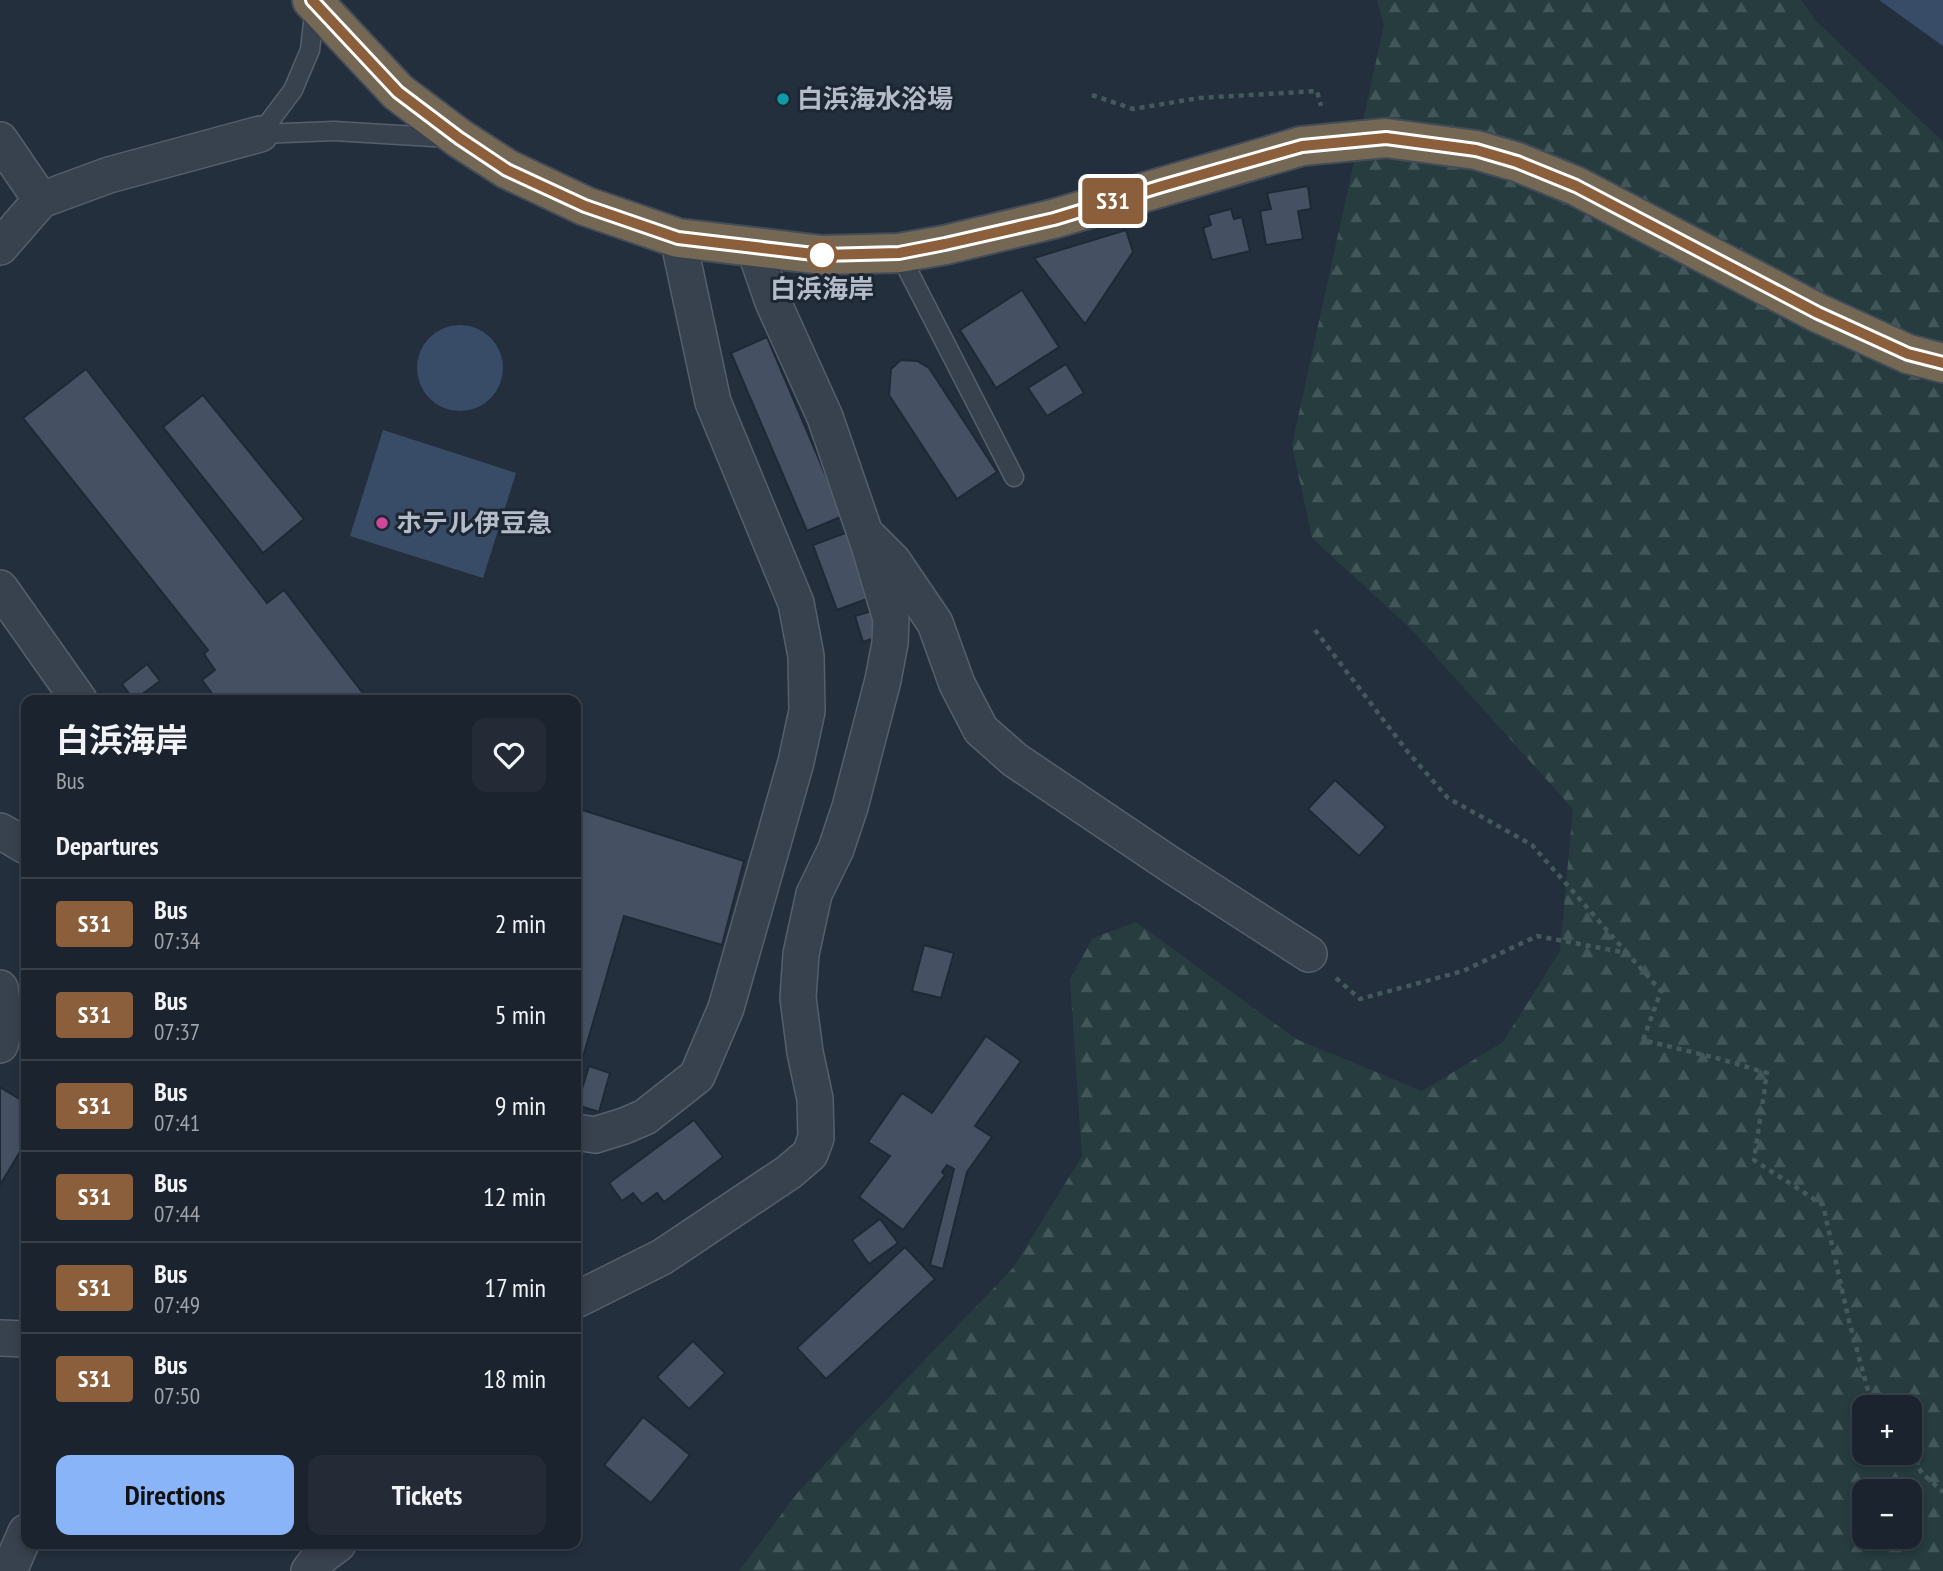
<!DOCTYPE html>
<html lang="en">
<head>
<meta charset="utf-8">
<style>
  body { margin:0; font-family:"PT Sans Narrow","Noto Sans JP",sans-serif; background:#242b36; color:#f1f3f6; height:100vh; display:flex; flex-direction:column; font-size:26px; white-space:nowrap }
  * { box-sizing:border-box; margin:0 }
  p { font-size:23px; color:#a0a4aa }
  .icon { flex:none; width:38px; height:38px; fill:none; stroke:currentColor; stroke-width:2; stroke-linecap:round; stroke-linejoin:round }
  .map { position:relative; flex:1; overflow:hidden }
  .details { position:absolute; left:21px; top:695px; width:560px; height:854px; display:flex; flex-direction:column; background:#1b232e; border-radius:14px; box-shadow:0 4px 10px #0003,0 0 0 2px #39404a }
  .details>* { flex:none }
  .badge { padding:0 14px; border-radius:5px; font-size:24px; line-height:46px }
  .controls { position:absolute; left:1852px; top:1395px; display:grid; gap:14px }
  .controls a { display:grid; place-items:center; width:70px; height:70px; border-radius:14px; background:#1b232e; box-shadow:0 4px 10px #0003,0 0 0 2px #39404a; font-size:35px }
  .map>.badge { position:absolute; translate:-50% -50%; box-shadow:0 0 0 4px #fff }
  h2 { padding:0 35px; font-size:26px; line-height:63px }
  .round { display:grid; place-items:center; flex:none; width:74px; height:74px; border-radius:14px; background:#242b36 }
  .overview { display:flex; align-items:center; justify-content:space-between; height:119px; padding:0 35px }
  h1 { font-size:33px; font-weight:700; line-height:52px }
  .action { display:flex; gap:14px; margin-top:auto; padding:14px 35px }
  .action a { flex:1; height:80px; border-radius:14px; background:#8ab4f8; color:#111; font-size:28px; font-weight:700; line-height:80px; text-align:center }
  .action a+a { background:#242b36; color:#f1f3f6 }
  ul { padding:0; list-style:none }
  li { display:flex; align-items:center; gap:21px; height:91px; padding:0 35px; border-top:2px solid #39404a }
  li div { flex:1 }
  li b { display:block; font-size:26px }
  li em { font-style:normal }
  li .badge { min-width:77px; font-weight:700; text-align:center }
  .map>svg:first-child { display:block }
  .forest { fill:url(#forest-firs); fill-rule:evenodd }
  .water { fill:#394c67 }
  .building { fill:#455162; stroke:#1f2835; stroke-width:2 }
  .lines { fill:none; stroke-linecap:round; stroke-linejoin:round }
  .lane-casing { stroke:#565f6c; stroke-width:21 }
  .street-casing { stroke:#565f6c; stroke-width:38 }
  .highway-casing { stroke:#434c59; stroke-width:42 }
  .path { stroke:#44595c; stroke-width:4.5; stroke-dasharray:5 5; stroke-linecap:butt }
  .lane { stroke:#38414e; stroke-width:18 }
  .street { stroke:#38414e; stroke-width:35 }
  .highway { stroke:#746855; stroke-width:38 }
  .line-casing { stroke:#fff; stroke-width:16 }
  .line { stroke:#8b5e3c; stroke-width:10 }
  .culture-dot { fill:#0f9aa8; stroke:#1d2633; stroke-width:2.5 }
  .stop-dot { fill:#fff; stroke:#8b5e3c; stroke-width:3.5 }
  .hotel-dot { fill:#d1479c; stroke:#1d2633; stroke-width:2.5 }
  .labels { text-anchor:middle; stroke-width:6; stroke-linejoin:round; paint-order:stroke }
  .poi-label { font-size:26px; font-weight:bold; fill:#b4bcc9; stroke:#1d2633; text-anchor:start }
  .stop-label { font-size:26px; font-weight:bold; fill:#b4bcc9; stroke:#1d2633 }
</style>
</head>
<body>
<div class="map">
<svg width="1943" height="1571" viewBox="0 0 1943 1571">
  <defs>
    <pattern id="forest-firs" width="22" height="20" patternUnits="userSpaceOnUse" patternTransform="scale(1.75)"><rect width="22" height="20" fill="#263c3f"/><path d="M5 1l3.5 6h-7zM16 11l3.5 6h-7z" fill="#435659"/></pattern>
  </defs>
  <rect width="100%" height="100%" fill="#242f3e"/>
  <path class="forest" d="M1377,0H1801L1815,20L1943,142V1571H739L798,1492L1013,1268L1082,1156L1070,979L1093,938L1136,922L1296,1039L1422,1091L1503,1042L1560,951L1573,809L1409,627L1312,538L1292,445L1384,25ZM1864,1407H1909V1452H1864ZM1864,1491H1909V1536H1864Z"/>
  <g class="water">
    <path d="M1879,0H1943V46Z"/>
    <circle cx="460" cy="368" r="43"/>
    <path d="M383,430L516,473L483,578L350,536Z"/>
  </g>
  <g class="building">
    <path d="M1308,186L1311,209L1298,211L1303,239L1266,245L1260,211L1271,209L1267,193Z"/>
    <path d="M1231,209L1234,219L1242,217L1250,251L1212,260L1203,228L1211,225L1208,215Z"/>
    <path d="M1126,230L1133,252L1085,324L1034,258Z"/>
    <path d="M1022,290L1059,347L996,388L960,330Z"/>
    <path d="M767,337L843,516L807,531L731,353Z"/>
    <path d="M901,360L917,361L929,368L997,472L957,499L889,395L891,369Z"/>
    <path d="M1066,364L1084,393L1047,416L1028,388Z"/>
    <path d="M86,369L267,603L284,590L368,700H217L202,680L215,670L204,654L208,650L23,418Z"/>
    <path d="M203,395L304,519L263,553L163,427Z"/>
    <path d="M848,532L872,597L837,610L813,545Z"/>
    <path d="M872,611L880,636L863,642L855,616Z"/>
    <path d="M147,664L160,681L134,700L122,684Z"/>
    <path d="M1335,780L1386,827L1359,856L1308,809Z"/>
    <path d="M576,808L744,861L722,945L624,916L576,1081Z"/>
    <path d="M924,945L954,953L941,998L912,991Z"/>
    <path d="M986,1036L1021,1061L975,1126L992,1137L967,1172L943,1269L930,1265L954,1169L947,1165L942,1172L945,1175L903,1230L859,1197L890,1156L868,1142L902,1093L932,1113Z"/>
    <path d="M589,1066L610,1073L599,1112L577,1105Z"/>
    <path d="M0,1087L26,1103V1142L0,1185Z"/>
    <path d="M694,1120L723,1157L664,1202L657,1193L642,1204L633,1193L622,1201L609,1183Z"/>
    <path d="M880,1219L898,1243L869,1264L852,1240Z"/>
    <path d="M905,1247L935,1279L826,1379L797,1348Z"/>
    <path d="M693,1341L725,1373L689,1409L657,1377Z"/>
    <path d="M643,1417L690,1455L651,1503L604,1465Z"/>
  </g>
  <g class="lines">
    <g class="lane-casing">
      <g id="lane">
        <path d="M260,134L334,131L449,138"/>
        <path d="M260,134L293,90L310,50L315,5"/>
        <path d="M899,253L1014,477"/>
      </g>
    </g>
    <g class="street-casing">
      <g id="street">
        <path d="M0,140L41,200"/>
        <path d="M0,247L41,200L109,175L260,134"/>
        <path d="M871,539L893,561L935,623L957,684L981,730L1015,760L1171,865L1309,954"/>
        <path d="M0,588L79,700"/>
        <path d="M0,831L26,846"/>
        <path d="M0,988C3,1008 5,1025 0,1045"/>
        <path d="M576,1132L595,1135L624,1126L645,1117L697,1076L726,1008L796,762L807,711L806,656L796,603L713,402L678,238"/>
        <path d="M576,1300L662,1257L789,1172L810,1154L816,1138L815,1099L805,1052L798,998L801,954L814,894L836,849L850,807L883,680L890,643L891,619L869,545L825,417L773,302L754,247"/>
        <path d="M0,1338L26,1339"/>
        <path d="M9,1571L26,1532"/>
        <path d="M309,1571L318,1559L338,1544"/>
      </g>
    </g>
    <g class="highway-casing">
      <path id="highway" d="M312,0L398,92L459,138L507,169L585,206L678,238L822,255L899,253L945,245L1053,219L1302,146L1386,138L1476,150L1517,162L1576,186L1818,313L1908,354L1943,363"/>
    </g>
    <g class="path">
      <path d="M1092,95L1133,109L1199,98L1317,91L1321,106"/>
      <path d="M1315,630L1407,751L1448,798L1532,845L1627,953"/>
      <path d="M1336,978L1360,999L1463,971L1537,936L1627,953L1661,991L1643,1040L1720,1059L1767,1073L1754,1160L1823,1205L1849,1321L1869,1394L1878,1407"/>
      <path d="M1908,1452L1922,1473L1943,1492"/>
    </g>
    <use href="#lane" class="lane"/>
    <use href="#street" class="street"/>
    <use href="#highway" class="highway"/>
  </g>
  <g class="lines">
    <g class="line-casing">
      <path id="line" d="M312,0L398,92L459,138L507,170L585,206L678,238L822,255L899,253L945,244L1054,219L1162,186L1302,146L1386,138L1476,150L1517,162L1576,186L1818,313L1908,354L1943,363"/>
    </g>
    <use href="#line" class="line"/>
  </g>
  <circle class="culture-dot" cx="783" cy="99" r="7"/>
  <circle class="stop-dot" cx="822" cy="255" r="14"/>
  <circle class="hotel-dot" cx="382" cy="523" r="7"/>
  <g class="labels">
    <g class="poi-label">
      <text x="797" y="108">白浜海水浴場</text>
      <text x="396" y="532">ホテル伊豆急</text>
    </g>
    <g class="stop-label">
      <text x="822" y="298">白浜海岸</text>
    </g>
  </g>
</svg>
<div class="controls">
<a>+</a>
<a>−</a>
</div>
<b class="badge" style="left:1113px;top:201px;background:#8b5e3c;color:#fff">S31</b>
<section class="details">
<div class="overview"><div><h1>白浜海岸</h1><p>Bus</p></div><a class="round"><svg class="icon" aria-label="heart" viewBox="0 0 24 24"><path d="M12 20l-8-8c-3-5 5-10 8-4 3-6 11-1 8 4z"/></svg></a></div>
<h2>Departures</h2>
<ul>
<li><span class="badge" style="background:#8b5e3c;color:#fff">S31</span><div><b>Bus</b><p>07:34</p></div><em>2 min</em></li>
<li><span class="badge" style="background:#8b5e3c;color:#fff">S31</span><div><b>Bus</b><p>07:37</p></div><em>5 min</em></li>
<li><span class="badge" style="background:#8b5e3c;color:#fff">S31</span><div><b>Bus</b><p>07:41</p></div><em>9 min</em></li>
<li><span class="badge" style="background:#8b5e3c;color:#fff">S31</span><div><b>Bus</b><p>07:44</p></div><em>12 min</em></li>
<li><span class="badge" style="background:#8b5e3c;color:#fff">S31</span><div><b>Bus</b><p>07:49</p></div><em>17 min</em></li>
<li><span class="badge" style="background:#8b5e3c;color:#fff">S31</span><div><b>Bus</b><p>07:50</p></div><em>18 min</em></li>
</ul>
<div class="action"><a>Directions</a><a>Tickets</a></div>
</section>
</div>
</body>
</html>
